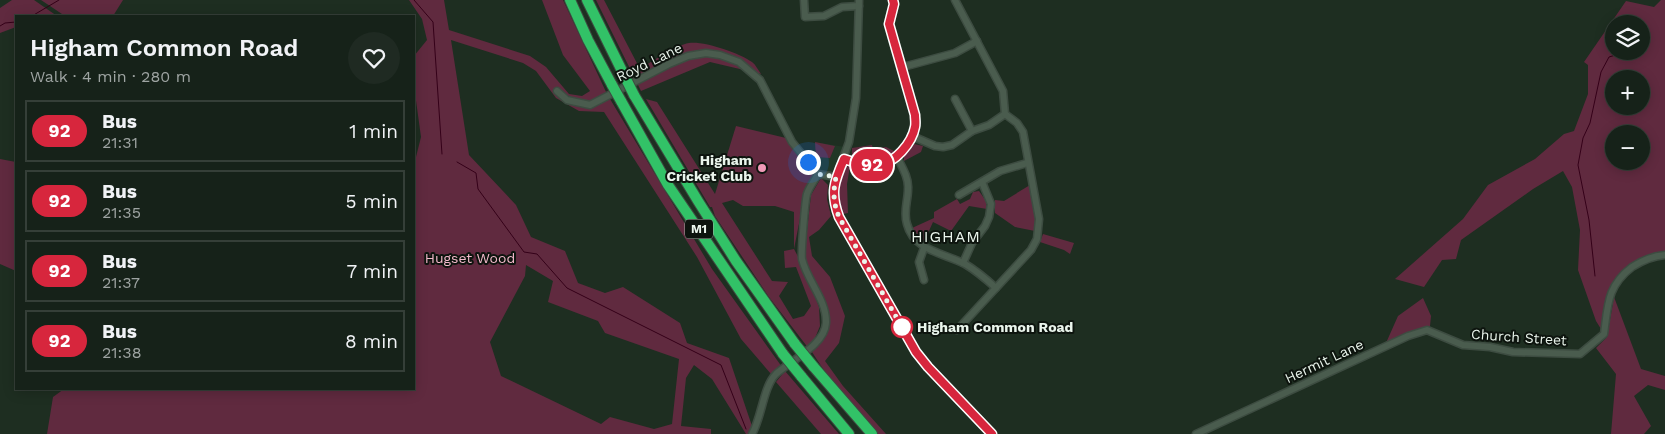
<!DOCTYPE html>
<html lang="en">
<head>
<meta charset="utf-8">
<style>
  body { margin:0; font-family:"Work Sans",sans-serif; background:#1f2a22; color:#f1f3f6; height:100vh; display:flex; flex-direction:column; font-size:19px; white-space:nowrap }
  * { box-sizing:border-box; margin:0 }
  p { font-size:16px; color:#9ea4a2 }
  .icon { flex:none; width:28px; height:28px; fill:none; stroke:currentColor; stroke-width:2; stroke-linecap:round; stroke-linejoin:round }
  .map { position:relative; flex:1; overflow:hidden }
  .sheet { position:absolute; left:15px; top:15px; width:400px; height:375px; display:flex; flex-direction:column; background:#162219; border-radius:0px; box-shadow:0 2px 12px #0003,0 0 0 1px #353f38 }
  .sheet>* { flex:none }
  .badge { padding:0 10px; border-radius:16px; font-size:18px; line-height:32px }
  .fabs { position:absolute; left:1605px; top:15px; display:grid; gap:10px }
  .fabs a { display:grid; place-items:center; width:45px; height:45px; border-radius:50%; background:#162219; box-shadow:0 2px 12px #0003,0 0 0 1px #353f38; font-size:25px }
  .you { position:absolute; width:25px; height:25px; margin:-12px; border:4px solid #fff; border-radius:50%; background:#1a73e8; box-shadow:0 0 0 8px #1a73e833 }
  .map>.badge { position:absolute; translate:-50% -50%; box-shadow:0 0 0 2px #fff }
  .round { display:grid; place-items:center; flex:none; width:52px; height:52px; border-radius:26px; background:#1f2a22 }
  .head { display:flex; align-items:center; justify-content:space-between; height:85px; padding:0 15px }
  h1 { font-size:24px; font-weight:600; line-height:38px }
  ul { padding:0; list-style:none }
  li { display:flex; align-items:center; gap:15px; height:62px; margin:0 10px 8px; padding:0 5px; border:2px solid #353f38; border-radius:0px }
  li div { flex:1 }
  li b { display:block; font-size:19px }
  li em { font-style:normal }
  li .badge { min-width:55px; font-weight:700; text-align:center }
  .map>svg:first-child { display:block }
  .built { fill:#213726 }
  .green { fill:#602a3f; fill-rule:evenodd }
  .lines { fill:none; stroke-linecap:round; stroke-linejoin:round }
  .stream { stroke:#340018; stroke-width:1 }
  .minor-casing { stroke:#3d4c41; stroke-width:9 }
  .highway-casing { stroke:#3d4c41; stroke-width:12 }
  .minor { stroke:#4a5c4e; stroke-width:6 }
  .highway { stroke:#32c267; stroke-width:10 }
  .highway-bridge-casing { stroke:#3d4c41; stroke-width:12; stroke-linecap:butt }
  .highway-bridge { stroke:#32c267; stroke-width:10 }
  .line-casing { stroke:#fff; stroke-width:11 }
  .line { stroke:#d7263d; stroke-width:8 }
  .walk { stroke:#eaf5ec; stroke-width:5; stroke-dasharray:0 9 }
  .poi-dot { fill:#f09ab7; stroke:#0d140e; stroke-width:2 }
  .stop-dot { fill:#fff; stroke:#d7263d; stroke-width:2.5 }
  .labels { text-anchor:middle; stroke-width:4; stroke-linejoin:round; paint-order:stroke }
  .shield { fill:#0d140e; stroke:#a8b2a9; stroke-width:1 }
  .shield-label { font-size:12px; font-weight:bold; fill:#eaf5ec }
  .street-label { font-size:14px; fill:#eaf5ec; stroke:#0d140e }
  .poi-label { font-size:14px; font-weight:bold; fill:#eaf5ec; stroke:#0d140e; text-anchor:end }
  .park-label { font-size:14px; fill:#f4bacc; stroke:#0d140e }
  .stop-label { font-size:14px; font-weight:bold; fill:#eaf5ec; stroke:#0d140e; text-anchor:start }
  .quarter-label { font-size:16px; letter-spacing:1px; fill:#eaf5ec; stroke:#0d140e }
</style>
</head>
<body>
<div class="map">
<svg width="1665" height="434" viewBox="0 0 1665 434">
  <rect width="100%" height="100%" fill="#1e2e21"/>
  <path class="built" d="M815,142L845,147L836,172L832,174L823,173L817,168Z"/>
  <g class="green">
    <path d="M12,0H34L57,16H16V27L0,33V8Z"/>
    <path d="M41,0H123L113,16H81L62,14Z"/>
    <path d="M409,0H444L449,30L530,56L546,67L569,94L582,96L590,91L563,55L542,0H563L607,94L712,269L782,367L771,374L741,339L697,257L604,112L579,111L556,98L536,71L523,63L451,40L469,155L516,205L531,237L565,251L578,283L605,293L623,287L680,323L687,343L729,358L753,429L749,434H746L712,379L694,365L686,378L681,426L711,429V434H47L53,397L64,389H414V165L421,137L414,86V56L427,40L422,19ZM526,265L553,281L548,302L598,321L605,333L679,359L672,424L654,429L610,417L601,424L501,376L490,342L525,276Z"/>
    <path d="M596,0H604L640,69C651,62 676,45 689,43C705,41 739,53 752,62C756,65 758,70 761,74L710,62L641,91Z"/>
    <path d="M1661,0H1665V251C1639,254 1614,271 1606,298C1603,308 1603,319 1601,329L1596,321L1578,270L1580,230L1572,187L1563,171L1533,189L1461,240L1456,259L1442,260L1424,287L1395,279L1463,219L1488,185L1535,159L1564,134L1574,131L1588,94V65L1584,62L1626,1L1654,7ZM1614,24H1641V51H1614ZM1614,79H1641V106H1614ZM1614,134H1641V161H1614Z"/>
    <path d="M646,99L657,102L715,194L736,126L786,138L815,175L805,193L794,249L804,268L819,307L820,326L813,343L809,349L769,297L715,216L712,207H710ZM733,200L743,206H775L794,212V249L784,251L785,268L796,267L811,306L804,316L793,319L779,296L788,282L772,281L722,203Z"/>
    <path d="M815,142L835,146L830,158L816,157Z"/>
    <path d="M914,144L923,146L921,152L904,161V156Z"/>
    <path d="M872,145L873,149L886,147L896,152C883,159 865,167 852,156V148Z"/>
    <path d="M0,159L16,162V271L0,264Z"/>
    <path d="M850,166L847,184L848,213L843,214C838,197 837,183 846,167Z"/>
    <path d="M821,178L828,185L827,199L831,216L819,230L809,237L812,256L830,277L845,316L839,343L825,361L843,386L886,434H878C854,409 830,381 812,352L823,339L827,309L804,258L811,195Z"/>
    <path d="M1030,185L1036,220L1035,231L1015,227L995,213V200L1004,201Z"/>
    <path d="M979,191L986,201L987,209L969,206L951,231L933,222L924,242L912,228L934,218V212L957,199L960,204L970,199L973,192Z"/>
    <path d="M1043,234L1074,243L1070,254L1064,250L1040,242Z"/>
    <path d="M1614,297L1641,369L1665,376V390L1648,385L1634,396L1651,426L1644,434H1611L1616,374L1596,348L1607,337Z"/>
    <path d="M1423,298L1431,316L1430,326L1406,333L1386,343L1398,316Z"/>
    <path d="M785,371L839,434H821L776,382Z"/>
  </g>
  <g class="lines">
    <g class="stream">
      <path d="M414,0L433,22L442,154"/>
      <path d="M32,16L59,0"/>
      <path d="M0,26L5,23L16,22"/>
      <path d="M457,162L476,173L478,189L524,252L537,254L567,288L721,365L746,429"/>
      <path d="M1595,276L1589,220L1578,165L1583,138L1590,123L1601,72L1609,57L1629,51"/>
    </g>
    <g class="minor-casing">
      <g id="minor">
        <path d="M804,0L805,17L824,16L842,7L859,6"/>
        <path d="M859,0L856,98L849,142L836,177L833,191L834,203L839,217L916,352L928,367L992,434"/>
        <path d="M903,67L955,53L977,41"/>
        <path d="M557,91L567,100L590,105L669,64L688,56L706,53L720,55L739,62L760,80L792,142L818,174"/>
        <path d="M955,99L972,131"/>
        <path d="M912,136L935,146L943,147L952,145L972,131L989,125L1005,114L1003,91L955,0"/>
        <path d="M897,157C902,167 909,178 908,189C908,201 903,212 907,224C914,251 944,253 965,264C977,271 986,279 996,288"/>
        <path d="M844,159C855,163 866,166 879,165C895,163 912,143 915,127C916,123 915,119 915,115L889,24L894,4L893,0"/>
        <path d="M959,195L1000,171L1027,163"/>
        <path d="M963,263L972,243L985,226L989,217L991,204L982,182"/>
        <path d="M924,280L919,262L924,248"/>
        <path d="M957,330L1031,250L1037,239L1039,219L1023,132L1017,123L1005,114"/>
        <path d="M752,434C762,417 763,387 776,374C790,361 825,345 826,323C827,300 807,281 802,259C801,253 805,200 807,194C809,187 815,180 818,174L836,177"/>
        <path d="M1196,434L1408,336L1427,330L1463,345L1490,347L1513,352L1580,354L1604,334C1608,305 1607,286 1632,267C1643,260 1652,256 1665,255"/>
      </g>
    </g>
    <g class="highway-casing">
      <g id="highway">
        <path d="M570,0L588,40L612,85"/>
        <path d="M587,0L626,79"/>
        <path d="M634,95L698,201L736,261L795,344"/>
        <path d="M621,101L668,185L783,354"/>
        <path d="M813,366L872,434"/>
        <path d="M801,376L849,434"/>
      </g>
    </g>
    <use href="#minor" class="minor"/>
    <use href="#highway" class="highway"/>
    <g class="highway-bridge-casing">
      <g id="highway-bridge">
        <path d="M626,79L634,95"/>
        <path d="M612,85L621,101"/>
        <path d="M795,344L813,366"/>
        <path d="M783,354L801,376"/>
      </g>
    </g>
    <use href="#highway-bridge" class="highway-bridge"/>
  </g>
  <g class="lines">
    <g class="line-casing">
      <path id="line" d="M893,0L894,4L889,24L915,115C915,119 916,123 915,127C912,143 895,163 879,165C866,166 855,163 844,159C834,182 830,193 839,217L916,352L928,367L992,434"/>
    </g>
    <use href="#line" class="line"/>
    <path class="walk" d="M808,162L818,174L836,177C833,192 833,202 839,217L903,329L902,327"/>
  </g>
  <circle class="poi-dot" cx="762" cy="168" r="5"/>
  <circle class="stop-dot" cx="902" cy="327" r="10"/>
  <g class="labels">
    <rect class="shield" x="685" y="219.5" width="28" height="19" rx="4"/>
    <g class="shield-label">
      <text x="699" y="233">M1</text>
    </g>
    <g class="street-label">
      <text transform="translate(649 62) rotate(-26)" y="5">Royd Lane</text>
      <text transform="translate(1519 337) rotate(4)" y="5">Church Street</text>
      <text transform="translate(1324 361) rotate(-25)" y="5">Hermit Lane</text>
    </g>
    <g class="poi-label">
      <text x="752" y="165">Higham<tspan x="752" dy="16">Cricket Club</tspan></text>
    </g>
    <g class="park-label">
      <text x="470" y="263">Hugset Wood</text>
    </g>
    <g class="stop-label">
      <text x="917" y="332">Higham Common Road</text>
    </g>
    <g class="quarter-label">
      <text x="946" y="242">HIGHAM</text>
    </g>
  </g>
</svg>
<div class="fabs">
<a><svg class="icon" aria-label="layers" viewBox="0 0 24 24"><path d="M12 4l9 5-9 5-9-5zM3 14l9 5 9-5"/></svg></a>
<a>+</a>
<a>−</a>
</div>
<div class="you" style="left:808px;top:162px"></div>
<b class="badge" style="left:872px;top:165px;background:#d7263d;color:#fff">92</b>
<section class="sheet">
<div class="head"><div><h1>Higham Common Road</h1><p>Walk · 4 min · 280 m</p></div><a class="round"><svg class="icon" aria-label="heart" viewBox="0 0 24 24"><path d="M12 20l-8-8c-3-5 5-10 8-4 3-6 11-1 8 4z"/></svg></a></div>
<ul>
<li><span class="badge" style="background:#d7263d;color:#fff">92</span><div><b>Bus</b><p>21:31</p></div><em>1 min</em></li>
<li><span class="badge" style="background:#d7263d;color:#fff">92</span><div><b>Bus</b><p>21:35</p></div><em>5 min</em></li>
<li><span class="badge" style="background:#d7263d;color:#fff">92</span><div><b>Bus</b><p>21:37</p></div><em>7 min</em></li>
<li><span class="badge" style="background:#d7263d;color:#fff">92</span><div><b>Bus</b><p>21:38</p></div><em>8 min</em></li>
</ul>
</section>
</div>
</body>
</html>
